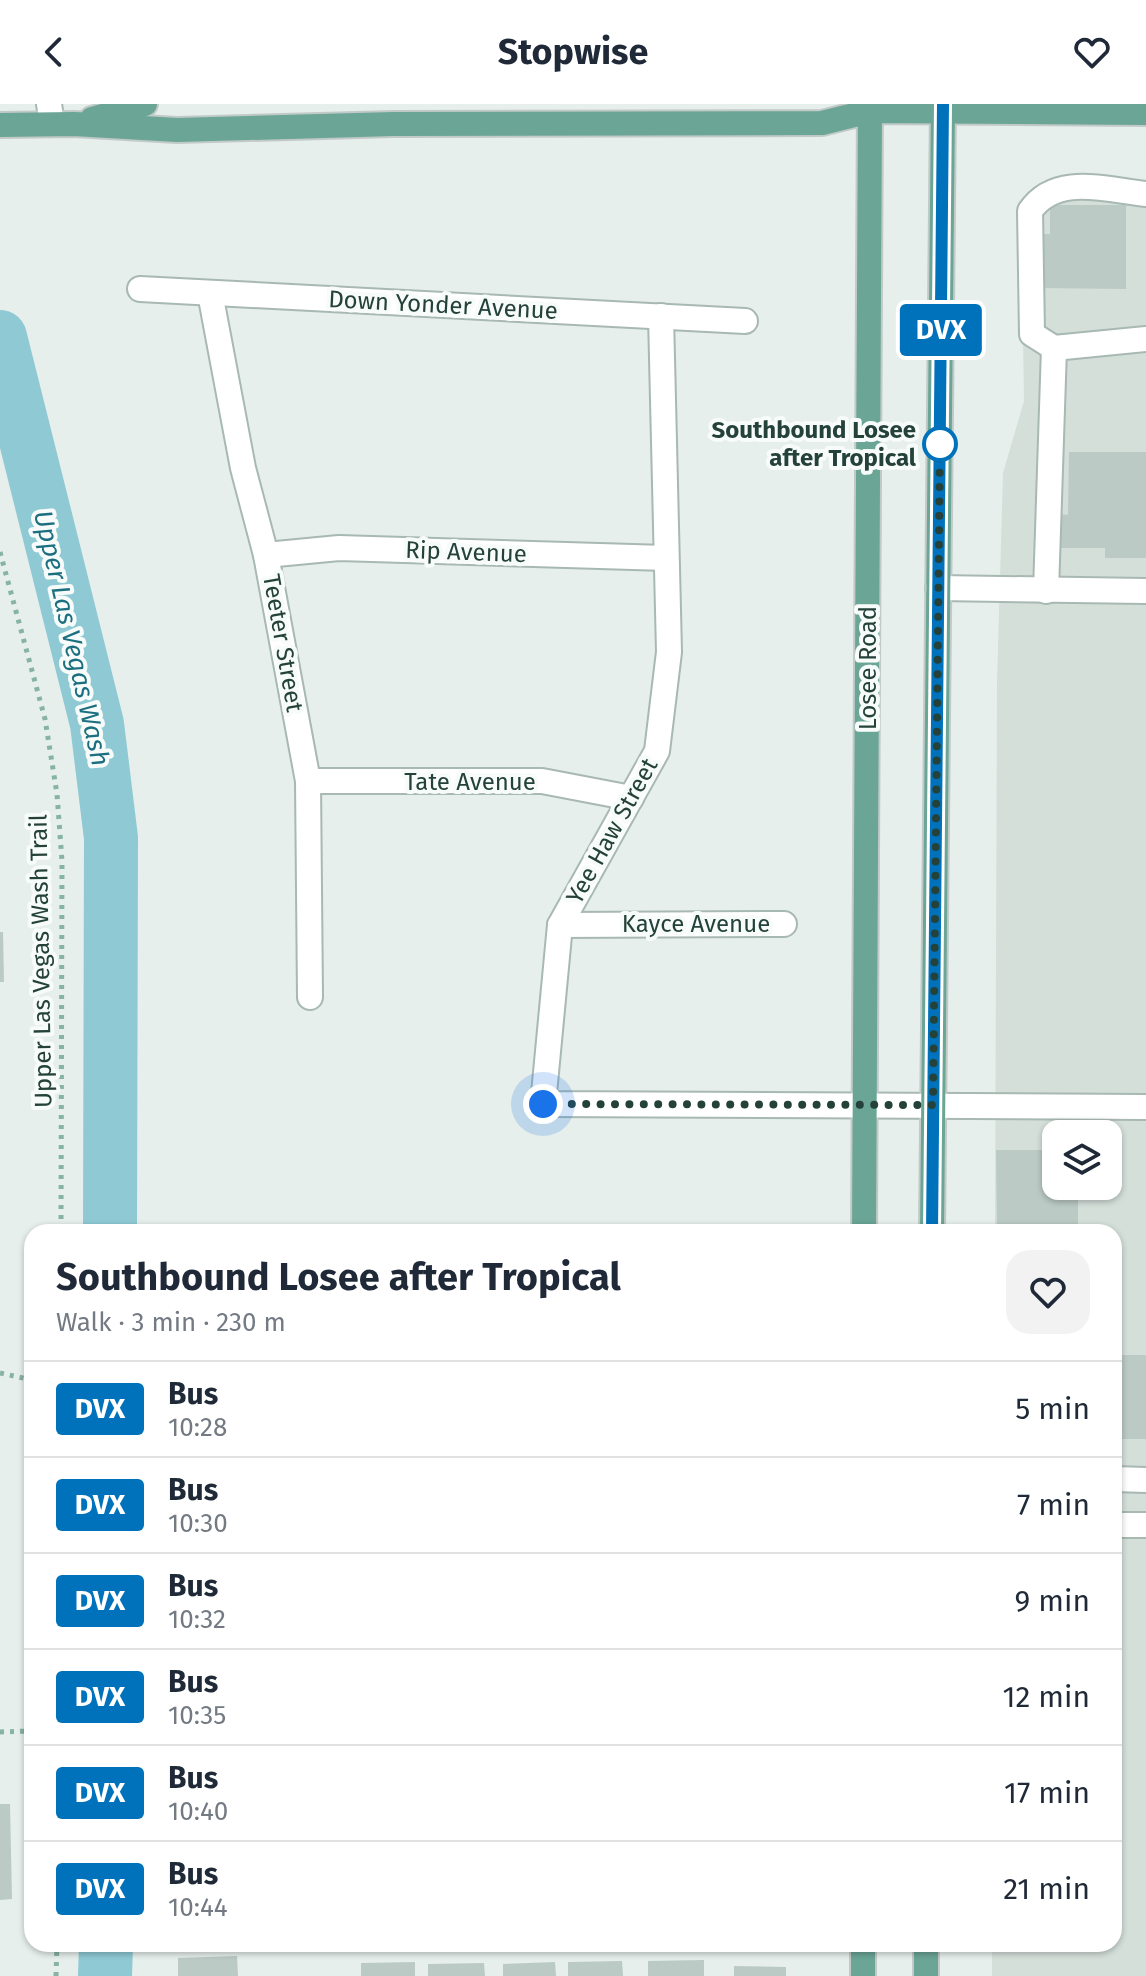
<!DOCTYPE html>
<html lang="en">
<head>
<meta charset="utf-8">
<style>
  body { margin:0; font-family:"Fira Sans",sans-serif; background:#f2f2f3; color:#1f2937; height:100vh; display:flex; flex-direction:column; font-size:30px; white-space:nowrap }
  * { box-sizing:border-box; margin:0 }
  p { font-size:26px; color:#747a83 }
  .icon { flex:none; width:44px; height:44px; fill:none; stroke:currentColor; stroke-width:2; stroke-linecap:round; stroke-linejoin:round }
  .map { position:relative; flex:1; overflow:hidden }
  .sheet { position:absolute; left:24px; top:1120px; width:1098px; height:728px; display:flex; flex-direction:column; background:#fff; border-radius:24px; box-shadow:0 2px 6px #0004 }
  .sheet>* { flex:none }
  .badge { padding:0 16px; border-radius:6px; font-size:28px; line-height:52px }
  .tools { position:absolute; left:1042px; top:1016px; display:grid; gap:16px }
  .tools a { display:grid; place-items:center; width:80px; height:80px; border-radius:16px; background:#fff; box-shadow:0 2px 6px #0004; font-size:40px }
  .you { position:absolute; width:40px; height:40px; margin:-20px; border:6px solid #fff; border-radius:50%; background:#1a73e8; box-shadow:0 0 0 12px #1a73e833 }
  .map>.badge { position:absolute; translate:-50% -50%; box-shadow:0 0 0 4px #fff }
  .round { display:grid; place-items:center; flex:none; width:84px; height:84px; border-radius:24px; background:#f2f2f3 }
  .headline { display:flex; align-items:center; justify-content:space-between; height:136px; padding:0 32px }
  h1 { font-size:38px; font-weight:700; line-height:60px }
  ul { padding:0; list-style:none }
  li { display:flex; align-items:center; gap:24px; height:96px; padding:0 32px; border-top:2px solid #e0e1e3 }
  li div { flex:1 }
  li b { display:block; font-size:30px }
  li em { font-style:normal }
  li .badge { min-width:88px; font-weight:700; text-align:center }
  header { display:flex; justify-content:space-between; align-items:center; height:104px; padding:0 32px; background:#fff; font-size:36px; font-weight:700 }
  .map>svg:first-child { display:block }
  .built { fill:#d4dfda; fill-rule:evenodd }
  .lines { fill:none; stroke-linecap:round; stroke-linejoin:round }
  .river { stroke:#8ec9d4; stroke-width:54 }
  .building { fill:#bbcac4 }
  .minor-casing { stroke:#a8b8b2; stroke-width:28 }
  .major-casing { stroke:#c2cac8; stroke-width:28 }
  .path { stroke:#86b3a5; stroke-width:5; stroke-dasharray:4 6; stroke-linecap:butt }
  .minor { stroke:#fff; stroke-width:24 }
  .major { stroke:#6aa596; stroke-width:24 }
  .line-casing { stroke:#fff; stroke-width:18 }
  .line { stroke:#0072bc; stroke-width:12 }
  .walk { stroke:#24423a; stroke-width:8; stroke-dasharray:0 14.4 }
  .stop-dot { fill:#fff; stroke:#0072bc; stroke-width:4 }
  .labels { text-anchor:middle; stroke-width:8; stroke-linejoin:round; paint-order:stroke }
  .street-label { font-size:24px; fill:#24423a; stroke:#f7fbf9 }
  .stop-label { font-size:24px; font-weight:bold; fill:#24423a; stroke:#f7fbf9; text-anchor:end }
  .water-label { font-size:26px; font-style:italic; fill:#1c6f80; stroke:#f7fbf9 }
</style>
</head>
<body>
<header><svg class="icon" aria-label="back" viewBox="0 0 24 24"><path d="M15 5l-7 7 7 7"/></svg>Stopwise<svg class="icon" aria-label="heart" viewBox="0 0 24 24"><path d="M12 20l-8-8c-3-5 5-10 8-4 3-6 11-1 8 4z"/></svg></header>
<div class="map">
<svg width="1146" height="1872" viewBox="0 0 1146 1872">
  <rect width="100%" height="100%" fill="#e6efeb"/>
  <path class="built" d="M1146,76V1872H992V1840H1114V1128H995L997,580L1003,369L1024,297L1021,102L1060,77ZM1056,1030H1108V1082H1056Z"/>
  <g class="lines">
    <g class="river">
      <path d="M0,233L97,620L111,734L110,1128"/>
      <path d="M105,1872L106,1840"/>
    </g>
  </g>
  <g class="building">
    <path d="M1050,101H1126V185L1038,184L1035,130H1050Z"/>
    <path d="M1069,348H1146V454H1105V444H1061V410L1068,411Z"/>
    <path d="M0,828H3L4,878H0Z"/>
    <path d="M996,1046H1056V1082H1078V1128H987V1125H997Z"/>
    <rect x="1114" y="1251" width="32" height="84"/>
    <path d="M0,1700H10L12,1795L0,1796Z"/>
    <path d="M237,1852L238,1872H178V1854Z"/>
    <path d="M704,1856V1872H648V1857Z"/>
    <path d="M622,1857L623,1872H568V1858Z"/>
    <path d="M415,1858V1872H361V1859Z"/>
    <path d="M555,1858L556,1872H503V1860Z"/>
    <path d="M484,1859L485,1872H428V1860Z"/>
    <path d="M734,1862L786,1863V1872H734Z"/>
  </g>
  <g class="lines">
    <g class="minor-casing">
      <g id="minor">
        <path d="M49,0L52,20"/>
        <path d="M140,185L745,217"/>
        <path d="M210,189L243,364L266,451L308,677L310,893"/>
        <path d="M661,212L669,548L657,647L560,821L543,1000L1146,1003"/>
        <path d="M1054,244L1032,230L1030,107C1056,69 1106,86 1146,90"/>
        <path d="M266,451L339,444L666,454"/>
        <path d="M938,484L1146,487"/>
        <path d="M1046,487L1054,244L1146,235"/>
        <path d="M308,677H542L631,694"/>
        <path d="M560,821L784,820"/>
        <path d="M1114,1375L1146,1376"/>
        <path d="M1114,1421H1146"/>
      </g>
    </g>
    <g class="major-casing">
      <g id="major">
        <path d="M92,15L145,0"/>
        <path d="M0,21L74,20L177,26L394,20L822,19L870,7L1146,9"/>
        <path d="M864,1128L870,0"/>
        <path d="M932,1128L943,0"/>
        <path d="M863,1840V1872"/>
        <path d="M926,1872V1840"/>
      </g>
    </g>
    <g class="path">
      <path d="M0,448L45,615L57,690L62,757L61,1128"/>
      <path d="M0,1269L32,1276"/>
      <path d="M32,1604L28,1627L32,1674"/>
      <path d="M0,1628L28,1627"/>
      <path d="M56,1872L57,1840"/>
    </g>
    <use href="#minor" class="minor"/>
    <use href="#major" class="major"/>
  </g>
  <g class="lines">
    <g class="line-casing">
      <path id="line" d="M932,1128L943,0"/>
    </g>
    <use href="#line" class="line"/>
    <path class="walk" d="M543,1000L933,1001L940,340"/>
  </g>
  <circle class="stop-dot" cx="940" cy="340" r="16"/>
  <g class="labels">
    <g class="street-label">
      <text transform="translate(443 201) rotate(3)" y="8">Down Yonder Avenue</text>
      <text transform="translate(466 448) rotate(2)" y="8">Rip Avenue</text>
      <text transform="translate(283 539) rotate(80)" y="8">Teeter Street</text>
      <text transform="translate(868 564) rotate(-90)" y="8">Losee Road</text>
      <text x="470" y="686">Tate Avenue</text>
      <text transform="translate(612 727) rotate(-61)" y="8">Yee Haw Street</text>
      <text x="696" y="828">Kayce Avenue</text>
      <text transform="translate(41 857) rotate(-91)" y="8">Upper Las Vegas Wash Trail</text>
    </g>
    <g class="stop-label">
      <text x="916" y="334">Southbound Losee<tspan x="916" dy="28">after Tropical</tspan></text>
    </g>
    <g class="water-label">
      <text transform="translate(72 534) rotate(77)" y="9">Upper Las Vegas Wash</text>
    </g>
  </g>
</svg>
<div class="tools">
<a><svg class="icon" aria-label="layers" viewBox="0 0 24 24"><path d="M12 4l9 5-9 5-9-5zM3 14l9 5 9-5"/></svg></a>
</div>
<div class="you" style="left:543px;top:1000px"></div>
<b class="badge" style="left:941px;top:226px;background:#0072bc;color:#fff">DVX</b>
<section class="sheet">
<div class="headline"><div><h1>Southbound Losee after Tropical</h1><p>Walk · 3 min · 230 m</p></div><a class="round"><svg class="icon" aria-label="heart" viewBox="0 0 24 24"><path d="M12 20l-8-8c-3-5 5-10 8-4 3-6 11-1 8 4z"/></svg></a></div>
<ul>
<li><span class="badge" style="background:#0072bc;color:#fff">DVX</span><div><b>Bus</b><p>10:28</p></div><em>5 min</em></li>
<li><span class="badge" style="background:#0072bc;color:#fff">DVX</span><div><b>Bus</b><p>10:30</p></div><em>7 min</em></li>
<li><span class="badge" style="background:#0072bc;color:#fff">DVX</span><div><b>Bus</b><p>10:32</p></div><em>9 min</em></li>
<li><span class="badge" style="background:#0072bc;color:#fff">DVX</span><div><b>Bus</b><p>10:35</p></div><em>12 min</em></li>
<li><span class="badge" style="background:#0072bc;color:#fff">DVX</span><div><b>Bus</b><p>10:40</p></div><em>17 min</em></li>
<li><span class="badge" style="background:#0072bc;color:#fff">DVX</span><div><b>Bus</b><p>10:44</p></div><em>21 min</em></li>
</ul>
</section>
</div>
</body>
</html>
